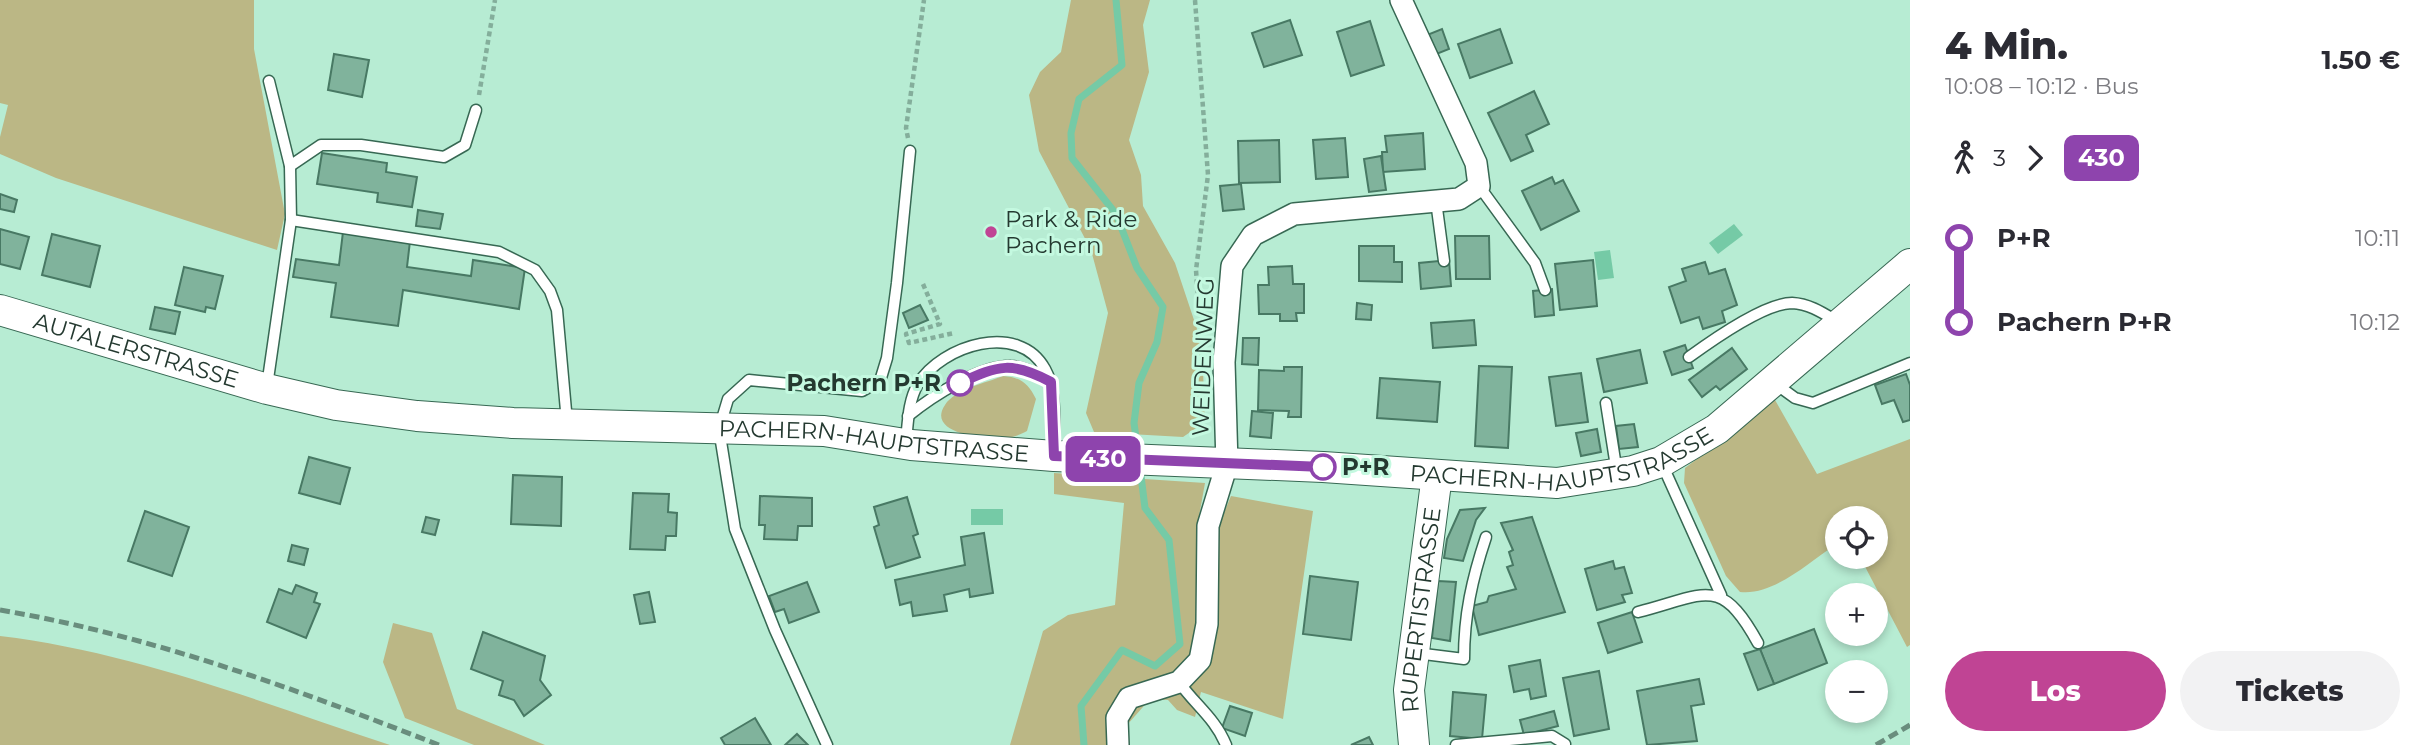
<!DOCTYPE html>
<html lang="de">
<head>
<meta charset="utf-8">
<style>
  body { margin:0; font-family:Montserrat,sans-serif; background:#f2f2f3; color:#2b2b33; height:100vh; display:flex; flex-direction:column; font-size:26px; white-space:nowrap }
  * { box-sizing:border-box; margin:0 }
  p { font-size:23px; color:#7c7c81 }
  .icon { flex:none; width:38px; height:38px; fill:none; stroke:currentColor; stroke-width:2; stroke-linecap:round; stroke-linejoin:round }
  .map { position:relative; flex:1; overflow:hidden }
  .drawer { display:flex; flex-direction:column; background:#fff; width:525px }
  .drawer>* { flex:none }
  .badge { padding:0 14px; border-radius:10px; font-size:24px; line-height:46px }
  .buttons { position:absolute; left:1825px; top:506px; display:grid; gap:14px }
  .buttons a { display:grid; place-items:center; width:63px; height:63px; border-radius:50%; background:#fff; box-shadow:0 4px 10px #0003; font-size:35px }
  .map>.badge { position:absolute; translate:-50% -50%; box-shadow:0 0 0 4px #fff }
  .legs { display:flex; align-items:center; gap:10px; height:77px; padding:0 35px; font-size:23px }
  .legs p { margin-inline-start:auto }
  .headline { display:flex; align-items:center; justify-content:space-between; height:119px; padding:0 35px }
  h1 { font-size:38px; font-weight:800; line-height:52px }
  .action { display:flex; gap:14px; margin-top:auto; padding:14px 35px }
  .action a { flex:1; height:80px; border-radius:42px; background:#c04494; color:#fff; font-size:28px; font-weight:800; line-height:80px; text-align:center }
  .action a+a { background:#f2f2f3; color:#2b2b33 }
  ul { padding:0 35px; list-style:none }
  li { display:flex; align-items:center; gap:24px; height:84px; font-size:26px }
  li i { display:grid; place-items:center; width:10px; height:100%; margin:0 9px; background:currentColor }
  li i::after { content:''; width:18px; height:18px; margin:-9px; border:5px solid; border-radius:50%; background:#fff }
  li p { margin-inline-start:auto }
  li:first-child i { background:linear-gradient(#0000 50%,currentColor 0) }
  li:last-child i { background:linear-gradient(currentColor 50%,#0000 0) }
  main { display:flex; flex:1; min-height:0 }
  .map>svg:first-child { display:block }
  .green { fill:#bbb785 }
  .water { fill:#75caa6 }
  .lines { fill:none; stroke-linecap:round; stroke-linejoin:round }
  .stream { stroke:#75caa6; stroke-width:7 }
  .building { fill:#80b39c; stroke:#487964; stroke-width:2 }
  .service-casing { stroke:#376853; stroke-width:13 }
  .minor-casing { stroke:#376853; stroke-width:24 }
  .secondary-casing { stroke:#376853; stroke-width:32 }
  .path { stroke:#84ae9b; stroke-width:4.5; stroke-dasharray:5 3.5; stroke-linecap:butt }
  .service { stroke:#fff; stroke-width:10 }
  .minor { stroke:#fff; stroke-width:21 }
  .secondary { stroke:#fff; stroke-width:30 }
  .rail { stroke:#698d7d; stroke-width:5; stroke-dasharray:10 5; stroke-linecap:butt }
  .line-1-casing { stroke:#fff; stroke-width:16 }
  .line-1 { stroke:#8e44ad; stroke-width:10 }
  .poi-dot { fill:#c04494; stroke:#c4f9e0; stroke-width:2.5 }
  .stop-1-dot { fill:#fff; stroke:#8e44ad; stroke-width:3.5 }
  .labels { text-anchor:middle; stroke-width:6; stroke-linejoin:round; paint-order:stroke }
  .poi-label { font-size:23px; fill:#243930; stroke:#c4f9e0; text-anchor:start }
  .street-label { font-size:23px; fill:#243930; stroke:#c4f9e0 }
  .stop-label { font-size:23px; font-weight:bold; fill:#243930; stroke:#c4f9e0; text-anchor:end }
</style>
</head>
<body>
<main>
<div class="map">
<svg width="1910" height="745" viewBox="0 0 1910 745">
  <rect width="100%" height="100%" fill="#b7ecd3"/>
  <g class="green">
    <path d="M0,0H254V49L285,214L277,250L56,178L0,154V137L8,105L0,103Z"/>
    <path d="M1071,0H1150L1143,25L1149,72L1129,140L1141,175L1143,206L1175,263L1202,344L1205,422L1183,437L1094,432L1086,413L1108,313L1091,250L1039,151L1029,95L1040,72L1061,52Z"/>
    <path d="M1003,376C1020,377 1028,383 1036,399L1027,431C1023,433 1017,436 1012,437C995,441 924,436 945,405C955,389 986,383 1003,376Z"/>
    <path d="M1775,400L1817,474L1910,439V645L1907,647L1860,557L1876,556V518H1838L1835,545C1808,563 1773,596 1740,592L1726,576L1684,483L1685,468Z"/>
    <path d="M1054,473L1205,483L1196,533L1215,575L1219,565L1213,539L1231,496L1313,511L1283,719L1201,692L1195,717L1177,710L1168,700L1150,699L1127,725L1129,745H1010L1043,631L1068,615L1115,605L1124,503L1054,494Z"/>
    <path d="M393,623L432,633L457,709L545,745H474L405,718L383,662Z"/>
    <path d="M0,636C134,652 263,703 390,745H0Z"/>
  </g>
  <g class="water">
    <path d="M1734,224L1743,235L1718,254L1709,243Z"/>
    <path d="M1610,250L1614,278L1598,280L1594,252Z"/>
    <rect x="971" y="509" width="32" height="16"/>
  </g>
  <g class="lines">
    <g class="stream">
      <path d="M1116,0L1122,65L1079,99L1071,133L1072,158L1116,214L1137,268L1163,307L1157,342L1139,383L1134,423L1138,452"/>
      <path d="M1084,745L1081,706L1122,650L1155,666L1180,644L1169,540L1145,508L1140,468"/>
    </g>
  </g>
  <g class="building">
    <path d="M1290,20L1302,55L1264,67L1252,33Z"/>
    <path d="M1370,21L1384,65L1351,76L1337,32Z"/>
    <path d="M1442,29L1449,49L1434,55L1427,35Z"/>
    <path d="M1500,29L1512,63L1470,78L1458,44Z"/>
    <path d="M334,54L369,60L362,97L328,90Z"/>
    <path d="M1534,91L1549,124L1526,135L1533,151L1511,161L1488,113Z"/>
    <path d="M1423,133L1425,169L1383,172L1382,152H1387L1385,136Z"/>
    <path d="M1345,138L1348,177L1316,179L1313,140Z"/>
    <path d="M1279,140L1280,182L1239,183L1238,141Z"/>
    <path d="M322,153L387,163L386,172L417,177L412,207L377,202L378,193L317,184Z"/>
    <path d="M1381,156L1386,190L1369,192L1364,159Z"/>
    <path d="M1552,177L1555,184L1563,180L1579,211L1541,230L1522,191Z"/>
    <path d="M1241,184L1244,209L1223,211L1220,186Z"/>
    <path d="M0,194L17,200L14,212L0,209Z"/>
    <path d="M418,210L443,214L440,229L416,226Z"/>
    <path d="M0,229L29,237L20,269L0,264Z"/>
    <path d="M343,232L410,241L407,267L471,276L473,260L525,268L519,309L403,290L398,326L331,317L336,283L293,277L296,259L339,265Z"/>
    <path d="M52,234L100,246L90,287L42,275Z"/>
    <path d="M1455,236H1489L1490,279H1456Z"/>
    <path d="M1359,246H1394V262H1402V282L1359,281Z"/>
    <path d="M1449,260L1451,286L1421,289L1419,263Z"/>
    <path d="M1593,260L1597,306L1560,310L1555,264Z"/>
    <path d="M1705,262L1709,274L1725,269L1737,305L1722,311L1725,322L1703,329L1699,317L1681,323L1669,287L1686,281L1682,269Z"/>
    <path d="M1292,266L1293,284H1304V313H1296L1297,321H1280V314H1259L1258,285H1269L1268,267Z"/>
    <path d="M184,267L223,276L215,309L206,307L205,312L175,305Z"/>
    <path d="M1552,289L1554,315L1535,317L1533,291Z"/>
    <path d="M1357,303L1372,305L1371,320L1356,319Z"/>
    <path d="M920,305L928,320L909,328L903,313Z"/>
    <path d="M155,307L180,312L175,334L150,329Z"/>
    <path d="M1474,320L1476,345L1433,348L1431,323Z"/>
    <path d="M1243,338H1259L1258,365L1242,364Z"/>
    <path d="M1685,345L1693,368L1672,375L1664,352Z"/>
    <path d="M1732,348L1747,369L1720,390L1716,386L1702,397L1689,380Z"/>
    <path d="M1640,350L1647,383L1604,392L1597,359Z"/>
    <path d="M1479,366L1512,367L1508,448L1475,446Z"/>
    <path d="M1284,367H1302L1301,417H1288L1289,411L1258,410L1259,370L1284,371Z"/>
    <path d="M1581,373L1588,422L1556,426L1549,377Z"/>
    <path d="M1906,374L1910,385V420L1903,422L1894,400L1882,404L1875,385Z"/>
    <path d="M1380,378L1440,382L1437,422L1377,418Z"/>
    <path d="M1252,411L1273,413L1271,438L1250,436Z"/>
    <path d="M1634,424L1638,447L1619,449L1616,426Z"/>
    <path d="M1597,429L1601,452L1581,456L1576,433Z"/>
    <path d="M309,457L350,468L340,504L299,493Z"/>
    <path d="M513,475L562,477L561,526L511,524Z"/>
    <path d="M633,493L669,494L668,512L677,513L676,536H666L665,550L630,549Z"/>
    <path d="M760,496L812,498V526H798L797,540L764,539L765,525H759Z"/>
    <path d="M907,497L918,534L913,536L920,557L886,568L874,527L879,525L874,507Z"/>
    <path d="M1485,508L1476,520L1463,561L1444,558L1447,539L1460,510Z"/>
    <path d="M145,511L189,527L172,576L128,561Z"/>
    <path d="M426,517L439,520L435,535L422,532Z"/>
    <path d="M1532,517L1565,612L1479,635L1472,606L1487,602L1489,596L1516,589L1507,567L1513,565L1509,552L1513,550L1501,523Z"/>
    <path d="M984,533L993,593L970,597L969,589L944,595L947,611L913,616L911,602L900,605L895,580L965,565L961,537Z"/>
    <path d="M292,545L308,549L304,565L288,561Z"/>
    <path d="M1613,561L1615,569L1624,567L1632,593L1622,595L1625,602L1597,610L1585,569Z"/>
    <path d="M1310,576L1358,582L1351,640L1303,634Z"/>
    <path d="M1438,581L1456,582L1450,641L1432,638Z"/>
    <path d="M807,582L819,612L789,623L784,609L775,612L769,596Z"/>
    <path d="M296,585L317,593L314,602L320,604L306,638L267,622L279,589L292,594Z"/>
    <path d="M649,592L655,622L640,624L634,595Z"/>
    <path d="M1632,612L1642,642L1608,653L1598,623Z"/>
    <path d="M1814,629L1827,663L1774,684L1760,649Z"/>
    <path d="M483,632L545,656L540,680L551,695L524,716L514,700L499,695L503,681L471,669Z"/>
    <path d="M1760,649L1774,684L1758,690L1744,654Z"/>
    <path d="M1540,660L1546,696L1531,699L1529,689L1514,692L1509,666Z"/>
    <path d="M1599,671L1609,729L1574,736L1563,678Z"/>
    <path d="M1699,679L1704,704L1691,706L1697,741L1647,745L1637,691Z"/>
    <path d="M1453,692L1486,695L1482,739L1450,736Z"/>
    <path d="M1230,706L1252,713L1245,736L1222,728Z"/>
    <path d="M1554,711L1558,726L1524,735L1520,720Z"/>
    <path d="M755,718L771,745H725L721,738Z"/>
    <path d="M797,734L808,745H785Z"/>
    <path d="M1369,737L1373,745H1351Z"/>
  </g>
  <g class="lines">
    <g class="service-casing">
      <g id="service">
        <path d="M290,166L321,145H361L444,157L465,145L476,110"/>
        <path d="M1479,186L1535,263L1545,290"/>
        <path d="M1436,201L1444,261"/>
        <path d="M291,220L499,252L535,270L550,291L557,310L567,422"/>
        <path d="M1689,357C1711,341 1765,303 1792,303C1810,304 1823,313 1838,322"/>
        <path d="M1773,382L1795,398L1813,403L1910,363"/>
        <path d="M267,386L291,220L290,166L269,81"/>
        <path d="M1606,403L1617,473"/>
        <path d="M908,416C931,397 980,365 1011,366C1024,366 1039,376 1051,382"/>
        <path d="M906,441C908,423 908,401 918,384C942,345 1019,321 1045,369C1058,392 1053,428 1054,454"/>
        <path d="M1662,464L1721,595"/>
        <path d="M1638,612C1705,595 1720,574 1758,643"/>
        <path d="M1416,653L1464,659C1464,615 1472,579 1486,537"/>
        <path d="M1179,682C1195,705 1215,718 1226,745"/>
        <path d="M827,745L775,630L735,529L719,429L728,399L749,380L862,391L880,381L887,358L897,283L910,151"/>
        <path d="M1456,745L1552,736L1565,744"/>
      </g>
    </g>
    <g class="minor-casing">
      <path id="minor" d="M1118,745L1117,718L1129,698L1179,682L1200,660L1207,624L1208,526L1227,464L1224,362L1232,266L1253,235L1294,214L1459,199L1479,186L1476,163L1401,0"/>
    </g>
    <g class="secondary-casing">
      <g id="secondary">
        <path id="s1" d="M0,310L267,389L336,405L417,416L513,423L824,431L911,445L1054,456L1323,467L1557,483L1633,471L1661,462L1717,429L1910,264"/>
        <path id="s2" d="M1414,745L1409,690L1437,475"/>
      </g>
    </g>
    <g class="path">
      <path d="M1195,0L1208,175L1196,270L1198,300L1205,320"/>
      <path d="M479,95L495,0"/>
      <path d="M908,138L906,128L924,0"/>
      <path d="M923,284L940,324L906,334L909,343L954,333"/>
    </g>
    <use href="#service" class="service"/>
    <use href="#minor" class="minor"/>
    <use href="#secondary" class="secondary"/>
    <g class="rail">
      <path d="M0,610C153,636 295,689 439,745"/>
      <path d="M1876,745L1910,725"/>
    </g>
  </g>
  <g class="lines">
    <g class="line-1-casing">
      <path id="line-1" d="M960,383C999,365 1012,361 1051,382L1054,456L1323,467"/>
    </g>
    <use href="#line-1" class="line-1"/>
  </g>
  <circle class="poi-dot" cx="991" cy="232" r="7"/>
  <g class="stop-1-dot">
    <circle cx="960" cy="383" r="12"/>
    <circle cx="1323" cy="467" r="12"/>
  </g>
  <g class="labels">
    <g class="poi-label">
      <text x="1005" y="227">Park &amp; Ride<tspan x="1005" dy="26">Pachern</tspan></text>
    </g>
    <g class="street-label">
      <text dy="8" stroke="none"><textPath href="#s1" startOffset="142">AUTALERSTRASSE</textPath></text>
      <text transform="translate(1203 357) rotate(-88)" y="8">WEIDENWEG</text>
      <text dy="8" stroke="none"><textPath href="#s1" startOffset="889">PACHERN-HAUPTSTRASSE</textPath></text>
      <text dy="8" stroke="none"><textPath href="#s1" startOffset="1582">PACHERN-HAUPTSTRASSE</textPath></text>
      <text dy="8" stroke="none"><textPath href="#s2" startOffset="136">RUPERTISTRASSE</textPath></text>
    </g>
    <g class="stop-label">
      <text x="941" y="391">Pachern P+R</text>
      <text x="1342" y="475" text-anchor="start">P+R</text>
    </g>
  </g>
</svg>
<div class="buttons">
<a><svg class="icon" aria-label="locate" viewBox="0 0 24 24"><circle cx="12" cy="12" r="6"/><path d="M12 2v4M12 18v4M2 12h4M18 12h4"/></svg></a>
<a>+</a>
<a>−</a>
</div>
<b class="badge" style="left:1103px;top:459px;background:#8e44ad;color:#fff">430</b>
</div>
<section class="drawer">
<div class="headline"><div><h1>4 Min.</h1><p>10:08 – 10:12 · Bus</p></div><b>1.50 €</b></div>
<div class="legs"><svg class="icon" aria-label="walk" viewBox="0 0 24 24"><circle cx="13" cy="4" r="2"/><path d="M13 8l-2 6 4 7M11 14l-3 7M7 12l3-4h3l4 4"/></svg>3<svg class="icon" aria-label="forward" viewBox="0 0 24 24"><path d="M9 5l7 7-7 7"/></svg><b class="badge" style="background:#8e44ad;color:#fff">430</b></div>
<ul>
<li><i style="color:#8e44ad"></i><b>P+R</b><p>10:11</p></li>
<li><i style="color:#8e44ad"></i><b>Pachern P+R</b><p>10:12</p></li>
</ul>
<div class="action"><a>Los</a><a>Tickets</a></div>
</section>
</main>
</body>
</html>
